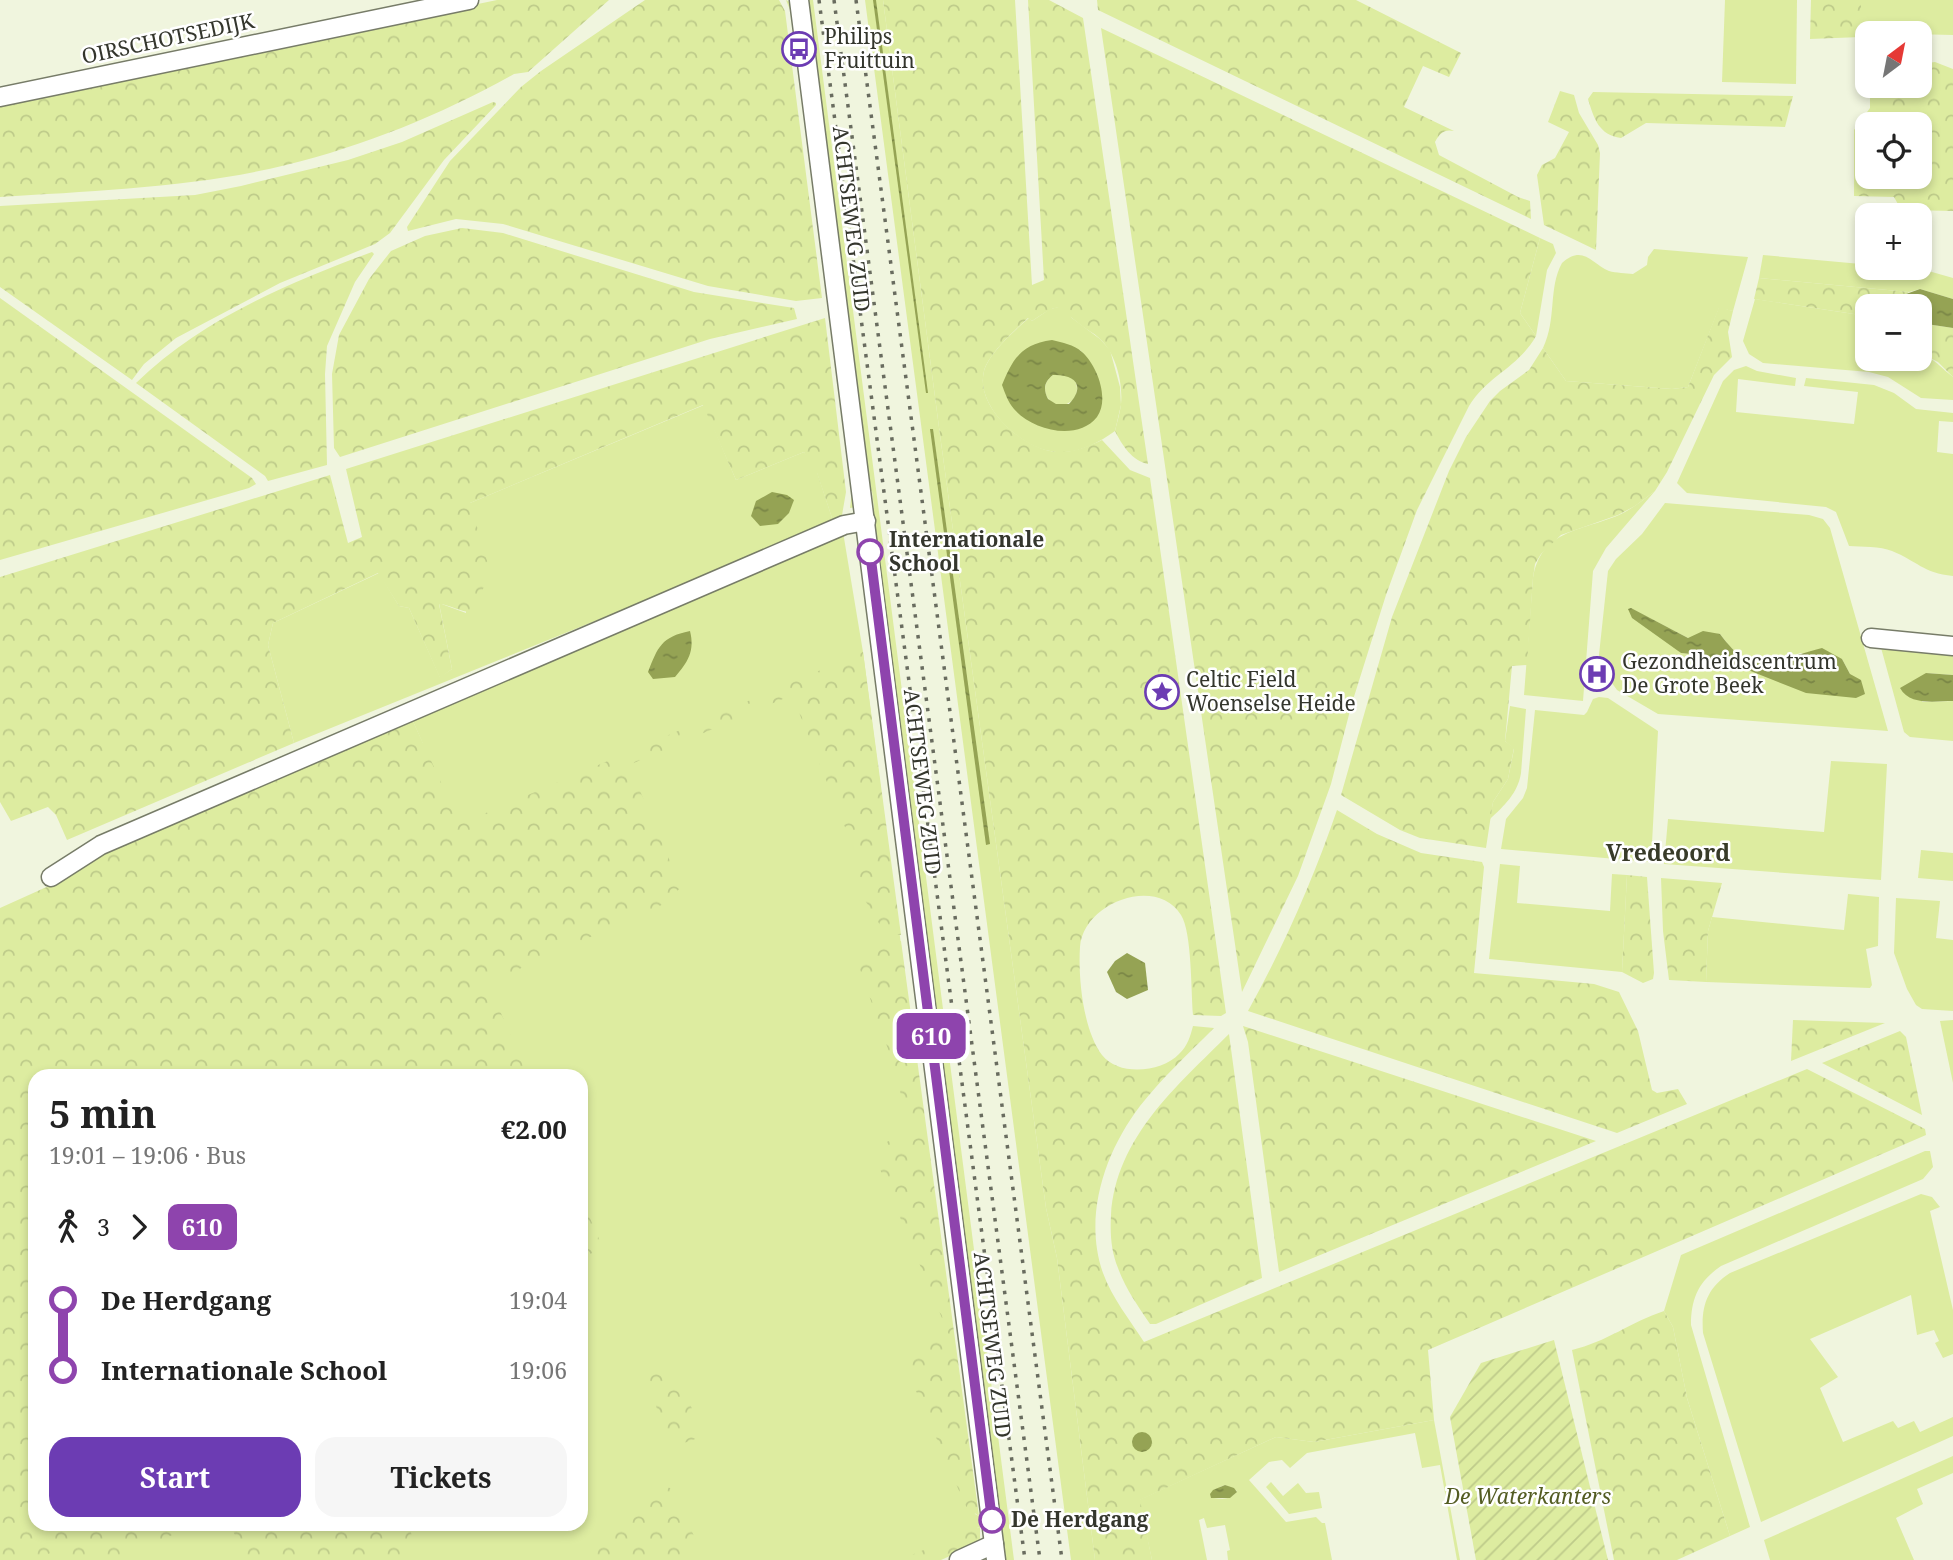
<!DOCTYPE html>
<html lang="en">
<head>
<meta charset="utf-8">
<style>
  body { margin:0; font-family:"Noto Serif",serif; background:#f6f6f6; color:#222; height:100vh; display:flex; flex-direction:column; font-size:26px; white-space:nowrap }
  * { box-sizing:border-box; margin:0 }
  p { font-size:23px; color:#767676 }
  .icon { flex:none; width:38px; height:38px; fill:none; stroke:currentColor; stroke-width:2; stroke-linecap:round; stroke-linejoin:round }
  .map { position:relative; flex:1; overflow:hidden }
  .details { position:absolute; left:28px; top:1069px; width:560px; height:462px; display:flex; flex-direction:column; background:#fff; border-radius:21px; box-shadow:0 4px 10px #0003 }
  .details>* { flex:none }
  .badge { padding:0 14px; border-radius:10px; font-size:24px; line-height:46px }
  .needle { width:46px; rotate:32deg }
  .fabs { position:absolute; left:1855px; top:21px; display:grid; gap:14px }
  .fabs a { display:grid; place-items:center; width:77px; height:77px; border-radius:14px; background:#fff; box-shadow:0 4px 10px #0003; font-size:35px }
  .map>.badge { position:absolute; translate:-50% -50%; box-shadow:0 0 0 4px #fff }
  .legs { display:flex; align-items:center; gap:10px; height:77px; padding:0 21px; font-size:23px }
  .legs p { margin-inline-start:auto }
  .headline { display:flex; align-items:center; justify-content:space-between; height:119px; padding:0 21px }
  h1 { font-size:38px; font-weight:700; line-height:52px }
  .primary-button { display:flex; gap:14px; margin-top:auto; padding:14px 21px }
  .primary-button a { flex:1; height:80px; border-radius:21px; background:#6c3cb3; color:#fff; font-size:28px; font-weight:700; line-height:80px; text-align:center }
  .primary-button a+a { background:#f6f6f6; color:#222 }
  ul { padding:0 21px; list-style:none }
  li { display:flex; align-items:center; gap:24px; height:70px; font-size:26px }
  li i { display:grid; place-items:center; width:10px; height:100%; margin:0 9px; background:currentColor }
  li i::after { content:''; width:18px; height:18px; margin:-9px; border:5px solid; border-radius:50%; background:#fff }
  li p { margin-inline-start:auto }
  li:first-child i { background:linear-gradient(#0000 50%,currentColor 0) }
  li:last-child i { background:linear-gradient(currentColor 50%,#0000 0) }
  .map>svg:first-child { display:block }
  .grass { fill:#ddeca0; fill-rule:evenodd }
  .forest { fill:url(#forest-crowns); fill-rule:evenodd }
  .garden { fill:url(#garden-furrows) }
  .water { fill:url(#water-ripples); fill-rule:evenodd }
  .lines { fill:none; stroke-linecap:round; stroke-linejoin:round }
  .minor-casing { stroke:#777c68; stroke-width:21 }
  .minor { stroke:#fff; stroke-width:18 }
  .rail { stroke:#696c5f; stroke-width:3.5; stroke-dasharray:3.5 7; stroke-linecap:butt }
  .line-1-casing { stroke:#fff; stroke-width:16 }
  .line-1 { stroke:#8e44ad; stroke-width:10 }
  .stop-1-dot { fill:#fff; stroke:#8e44ad; stroke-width:3.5 }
  .labels { text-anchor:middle; stroke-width:5; stroke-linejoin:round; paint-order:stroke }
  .poi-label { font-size:21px; fill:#34362d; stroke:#fff; text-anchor:start }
  .street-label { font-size:21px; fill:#34362d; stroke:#fff }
  .stop-label { font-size:21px; font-weight:bold; fill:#34362d; stroke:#fff; text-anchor:start }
  .park-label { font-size:21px; font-style:italic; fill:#535c22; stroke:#fff }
  .neighbourhood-label { font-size:23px; font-weight:bold; fill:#383b29; stroke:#fff }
</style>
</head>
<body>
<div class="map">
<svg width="1953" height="1560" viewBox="0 0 1953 1560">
  <defs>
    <pattern id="forest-crowns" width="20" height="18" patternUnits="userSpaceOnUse" patternTransform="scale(1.75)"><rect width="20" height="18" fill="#ddeca0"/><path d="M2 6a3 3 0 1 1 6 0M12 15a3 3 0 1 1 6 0" fill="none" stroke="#becb8a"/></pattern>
    <pattern id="garden-furrows" width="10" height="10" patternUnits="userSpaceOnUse" patternTransform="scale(1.75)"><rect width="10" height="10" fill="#ddeca0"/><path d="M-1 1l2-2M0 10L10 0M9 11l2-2" fill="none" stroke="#becb8a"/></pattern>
    <pattern id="water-ripples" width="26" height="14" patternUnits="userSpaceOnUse" patternTransform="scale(1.75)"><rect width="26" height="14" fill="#95a354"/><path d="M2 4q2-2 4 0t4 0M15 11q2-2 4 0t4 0" fill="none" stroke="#7a8646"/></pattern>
  </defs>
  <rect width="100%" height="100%" fill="#f0f5de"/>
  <g class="grass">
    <path d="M786,0L790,2L795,17L857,507L850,508L852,492L794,35L790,10Z"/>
    <path d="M805,0H813L1014,1560H1004L1001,1521L999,1520L871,508H874L872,491H869Z"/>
    <path d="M865,0H883L940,435L1046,1208L1057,1258L1095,1560H1071Z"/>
    <path d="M1725,0H1797L1796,84L1722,82Z"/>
    <path d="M1861,0H1953V35L1867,33V37H1861Z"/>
    <path d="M1540,238L1553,244L1556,253L1547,270L1536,336L1520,313Z"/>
    <path d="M1654,249L1748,257L1733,311L1719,308L1688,387L1672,389L1566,381L1543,348C1557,319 1548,288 1562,263C1583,244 1592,264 1609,271C1616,273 1626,273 1633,274L1647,265L1648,257Z"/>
    <path d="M1763,255L1861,264L1865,259H1867V268H1899L1920,273L1925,270L1953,278V299L1920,289L1909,292L1759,278Z"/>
    <path d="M1755,299L1867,316V359H1920V353C1934,358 1941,368 1953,377V400L1921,398L1888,377L1869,372L1763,363L1749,354L1743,341Z"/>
    <path d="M1059,307L1067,311L1072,318L1100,339L1110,350L1120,387L1121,405L1115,431C1097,444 1074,456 1050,451C1020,446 975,406 984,371C989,353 1015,330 1029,318L1032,321L1050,309ZM1080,350C1098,369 1112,402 1090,422C1085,427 1075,429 1069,430L1018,355Z"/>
    <path d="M1746,366L1757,371L1796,378L1795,386L1738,379L1736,412L1854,424L1858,392L1804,386L1806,378L1874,385L1894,393L1916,409L1953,413V422L1939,421L1937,452L1953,454V576C1923,573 1917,561 1892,551C1880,546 1862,547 1849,546L1836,512L1826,507L1687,493L1677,483L1723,381L1734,370Z"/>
    <circle cx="1061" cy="389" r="16"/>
    <path d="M704,405L736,480L804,452L817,472L834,524L294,743L268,645L273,623L379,573L399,606L409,608L440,677L452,669L439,603L466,613L470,503Z"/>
    <path d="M1655,491L1606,548L1593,571L1583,701L1524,695L1533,578C1541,530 1581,531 1619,515C1632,509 1643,500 1655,491Z"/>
    <path d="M1665,503L1809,515L1823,519L1830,528L1888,731L1658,714L1617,690L1598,664L1608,571L1616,559L1642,534ZM1634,610L1688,638L1720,634L1731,648L1751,662L1773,665L1800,653L1842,659L1850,674L1775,679L1748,670L1726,669L1700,655L1681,653Z"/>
    <path d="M843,532L863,652L975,1514L979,1516L980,1527L977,1528L979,1543L941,1560H0V952L423,744L412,719ZM35,1076H581V1524H35Z"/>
    <path d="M1880,644L1953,649V675L1926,673L1922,702L1953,701V741L1910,737L1904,732Z"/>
    <path d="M1599,697L1608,698L1658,731L1651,862L1501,849L1506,819L1523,798L1527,788L1535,710L1584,715L1587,712L1593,699Z"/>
    <path d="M1510,706L1526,709L1521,773C1518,793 1504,806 1490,819L1493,802L1508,779L1514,749L1505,741Z"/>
    <path d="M1831,761L1887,764L1881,880L1664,864L1668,819L1824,832Z"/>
    <path d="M1921,850L1953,853V881L1918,878Z"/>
    <path d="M1500,864L1520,866L1517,903L1610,911L1612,874L1627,875L1622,972L1489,959Z"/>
    <path d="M1848,894L1879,897L1878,946L1866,949L1872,985L1870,988L1706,982L1708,931L1712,917L1844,930Z"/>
    <path d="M1896,898L1940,901L1936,938L1953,940V1011L1922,1009L1916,1005L1907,989L1894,953Z"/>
    <path d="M1953,1020V1083L1940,1021Z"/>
    <path d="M1925,1151H1930L1933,1167L1923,1179L1721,1266C1699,1281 1691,1298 1691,1325L1750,1527L1730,1536L1687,1398L1673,1327L1664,1311L1681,1255Z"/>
    <path d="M1921,1194L1932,1197L1940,1207L1930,1211L1953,1310V1354L1943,1358L1935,1343L1939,1341L1934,1330L1917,1335L1911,1295L1810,1339L1838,1377L1820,1388L1843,1442L1893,1421L1898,1428L1914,1421L1920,1432L1953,1417V1436L1761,1522L1703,1333C1701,1306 1707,1288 1730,1273Z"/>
    <path d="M1434,1420L1460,1560H1457L1440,1465L1422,1468L1415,1433L1307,1453L1290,1468L1282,1460L1269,1462L1249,1480L1286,1522L1316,1517L1322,1523H1325L1332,1560H1228L1227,1551L1230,1550L1225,1525L1207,1528L1204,1518L1199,1520L1207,1560H1152L1139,1500L1276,1437L1314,1442ZM1225,1485L1237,1491C1231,1500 1223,1499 1214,1498L1220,1487Z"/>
    <path d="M1953,1456V1473L1917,1489L1923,1504L1896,1518L1914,1560H1770L1764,1540Z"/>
    <path d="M1271,1482L1283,1496L1298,1483L1306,1493L1319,1492L1322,1508L1289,1514L1266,1487Z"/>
  </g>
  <g class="forest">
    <path d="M497,0H609L528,72L514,74C442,114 367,145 286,165C198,187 92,191 0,197V104Z"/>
    <path d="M645,0H779L785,11L822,298L796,301L708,286L503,224L456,219L408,231L407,227L450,161L521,87L541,71Z"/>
    <path d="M883,0H1015L1032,285L1044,280L1028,0H1049L1083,18L1148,464C1132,461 1122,445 1115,431C1117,422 1120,413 1121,404C1123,382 1116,353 1099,338C1094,333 1087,330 1082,326C1055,306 1064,300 1032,321L1028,318C1015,330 989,353 984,371C975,406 1020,445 1050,451C1068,455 1087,447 1102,440L1130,470L1150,478L1226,1013L1221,1016L1193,1015C1191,992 1192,932 1181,915C1156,875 1083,903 1080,947C1078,977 1083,1030 1102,1055C1119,1077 1162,1072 1179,1054C1188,1045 1190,1037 1193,1026L1214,1028C1189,1053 1162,1078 1140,1106C1105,1152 1083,1216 1103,1273C1112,1298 1130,1320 1144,1342L1807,1069L1925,1129L1926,1135L1428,1350L1434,1420L1314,1442L1276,1437L1140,1500L1152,1560H1095L1057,1258L1046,1208L940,435Z"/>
    <path d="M1097,0H1356L1461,53L1449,77L1423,66L1404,107L1454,131C1444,129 1440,133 1435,142L1439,155L1518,197L1530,201L1531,219L1098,10Z"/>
    <path d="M1811,0H1861V37L1810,39Z"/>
    <path d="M1101,28L1540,238L1520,313L1536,336C1517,369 1489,374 1469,406L1417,510L1386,595L1352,703L1331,784L1298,876L1242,992Z"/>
    <path d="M1935,62L1953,69V211L1905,210L1899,206L1894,197L1854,196V130L1870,108V86H1920V64ZM1867,124H1920V177H1867Z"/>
    <path d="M1560,91L1574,95L1579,113L1598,145L1600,153L1596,250L1544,225L1537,175L1542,165L1555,158L1569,132L1548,122Z"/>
    <path d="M1593,92L1793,96L1785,127L1646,123L1621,138C1599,135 1594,119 1588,99Z"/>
    <path d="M493,102L496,103V105L444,160L390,233L375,244L280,283L176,338L144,364L132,380L0,287V206L195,195L241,186L348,160L402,142Z"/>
    <path d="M462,228L503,233L694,292L794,308L797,319L710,339L340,457L334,448L332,374L339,335L369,279L391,251L425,236Z"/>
    <path d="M372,252L374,254L355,282L327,346L325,374L327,465L268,481L265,476L136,383C200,320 288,283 372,252Z"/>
    <path d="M1759,278L1909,292L1906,294L1902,306H1867V316L1754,299Z"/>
    <path d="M0,298L252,478L256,484L249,488L0,560Z"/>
    <path d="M1719,307L1733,311L1728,332L1732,357L1714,375L1667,472L1655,491L1635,506L1618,515L1561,535L1541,554L1535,564L1533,578L1527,665L1512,666L1505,741L1514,748L1508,779L1493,802L1486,848L1420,838L1400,830L1341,795L1392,617L1449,471L1466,437L1490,401L1500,391L1529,370L1543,348L1566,381L1672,389L1688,387Z"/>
    <path d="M825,318L846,492L841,521L834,524L817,473L814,475L804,452L736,480L703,405L470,503L490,571L474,612C461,613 452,605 439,604L452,669L440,678L409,608L399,606L378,573L273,623L268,645L294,743L67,840L56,815L48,807L11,821L0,802V577L330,475L348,543L362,537L346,469Z"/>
    <path d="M1920,323L1953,328V377L1938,362L1920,353Z"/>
    <path d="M863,652L901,935L878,933L880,925L863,897L857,857L792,695L629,765L681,887L666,903L488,983L528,1076H35V1524H196L118,1560H72L66,1546L35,1560H0V908L51,885L105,852L412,719L460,824Z"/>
    <path d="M1337,810L1377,834L1421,853L1482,862L1484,867L1474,973L1594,984L1619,992L1638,1031L1652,1090L1657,1093L1678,1089L1687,1104L1617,1133L1248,1011C1284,946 1313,880 1337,810Z"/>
    <path d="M1627,875L1647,877L1654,973L1653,979L1643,983L1622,972Z"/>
    <path d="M1661,878L1722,883L1708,931L1706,982L1669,980L1663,931Z"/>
    <path d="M889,941H901L979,1516L967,1508L963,1500L901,1356L949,1335L872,1150L909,1130L910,1127L889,1052L858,964Z"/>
    <path d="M1793,1020L1885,1023L1791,1061Z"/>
    <path d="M1243,1026L1596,1141L1279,1272L1248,1042Z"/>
    <path d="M1900,1031L1906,1037L1922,1115L1822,1063Z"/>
    <path d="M1229,1034L1262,1278L1156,1324H1150C1138,1306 1125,1288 1118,1268C1111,1251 1110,1233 1111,1215C1116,1137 1177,1086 1229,1034Z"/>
    <path d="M581,1198L603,1248L590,1254L581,1236Z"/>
    <path d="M1664,1311L1673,1327L1687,1398L1730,1536L1677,1560H1614L1572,1350C1606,1342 1631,1322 1664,1311Z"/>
    <path d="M672,1365L700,1426L699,1429C685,1421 647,1392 649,1376Z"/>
    <path d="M654,1398L697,1433L698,1438L670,1448L667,1447Z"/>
    <path d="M659,1485L670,1488L676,1495L701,1552L683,1560H577C610,1546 621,1498 659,1485Z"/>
    <path d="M230,1524H407L423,1560H246Z"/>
    <path d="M980,1527V1540L934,1560H899Z"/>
  </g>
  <path class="garden" d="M1554,1340L1608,1560H1476L1450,1417L1481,1363Z"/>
  <g class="water">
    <path d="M873,0H876L928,393H926Z"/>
    <path d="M1920,289L1953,299V328L1920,323V306H1902L1906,294Z"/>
    <path d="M1052,340C1063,343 1073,344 1082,352C1097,365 1110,399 1097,417C1077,442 1032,430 1014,409C1008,402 1005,393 1002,385C1013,358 1022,344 1052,340ZM1053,375C1075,374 1086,386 1069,404H1056L1048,399C1043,389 1044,382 1053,375Z"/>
    <path d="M930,429H933L990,844L986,845Z"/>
    <path d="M772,492L787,495L794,500L789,513L778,524L760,526L751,516L756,501Z"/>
    <path d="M1631,608L1688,638L1703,631L1720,634C1756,683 1775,659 1822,648L1842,659L1850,674L1861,680L1865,694L1856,698L1806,693L1748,670L1726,669L1700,655L1681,653L1632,618L1628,609Z"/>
    <path d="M690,631C695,651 688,662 675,677L653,679L648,672C658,647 661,637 690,631Z"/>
    <path d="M1926,673L1953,675V701C1935,701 1910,706 1900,688Z"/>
    <path d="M1127,953L1145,963L1148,990L1127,999L1116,992L1107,972L1115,961Z"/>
    <circle cx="1142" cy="1442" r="10"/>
    <path d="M1225,1485L1234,1488L1237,1492L1230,1498H1211L1210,1494L1213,1490Z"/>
  </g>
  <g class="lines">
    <g class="minor-casing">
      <g id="minor">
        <path d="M799,0L996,1560"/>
        <path d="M0,97L469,0"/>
        <path d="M1871,638L1953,646"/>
        <path d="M51,877L101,845L844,525L866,521"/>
        <path d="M959,1560L994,1544"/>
      </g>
    </g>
    <use href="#minor" class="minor"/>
    <g class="rail">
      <path d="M819,0L1025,1560"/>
      <path d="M834,0L1040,1560"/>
      <path d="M856,0L1062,1560"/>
    </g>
  </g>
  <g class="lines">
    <g class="line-1-casing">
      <path id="line-1" d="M870,552L992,1520"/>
    </g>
    <use href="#line-1" class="line-1"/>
  </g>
  <defs>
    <g id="bus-ring" transform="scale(1.75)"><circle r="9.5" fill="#fff" stroke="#6c3cb3" stroke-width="1.5"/><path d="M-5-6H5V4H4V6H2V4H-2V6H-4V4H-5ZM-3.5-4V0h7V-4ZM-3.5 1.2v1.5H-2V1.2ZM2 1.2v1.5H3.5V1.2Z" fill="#6c3cb3"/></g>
    <g id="hospital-ring" transform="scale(1.75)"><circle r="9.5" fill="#fff" stroke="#6c3cb3" stroke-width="1.5"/><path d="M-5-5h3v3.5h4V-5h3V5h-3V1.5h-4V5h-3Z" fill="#6c3cb3"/></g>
    <g id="sight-ring" transform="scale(1.75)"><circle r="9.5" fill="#fff" stroke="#6c3cb3" stroke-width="1.5"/><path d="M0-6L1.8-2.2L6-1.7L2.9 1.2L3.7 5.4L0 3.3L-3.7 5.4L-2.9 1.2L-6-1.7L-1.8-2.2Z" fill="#6c3cb3"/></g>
  </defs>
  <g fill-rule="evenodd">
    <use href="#bus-ring" x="799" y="49"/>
    <use href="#hospital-ring" x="1597" y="674"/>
    <use href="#sight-ring" x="1162" y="692"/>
  </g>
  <g class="stop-1-dot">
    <circle cx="870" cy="552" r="12"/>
    <circle cx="992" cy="1520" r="12"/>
  </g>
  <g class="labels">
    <g class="poi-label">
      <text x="824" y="44">Philips<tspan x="824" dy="24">Fruittuin</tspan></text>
      <text x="1622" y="669">Gezondheidscentrum<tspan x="1622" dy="24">De Grote Beek</tspan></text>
      <text x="1186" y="687">Celtic Field<tspan x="1186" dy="24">Woenselse Heide</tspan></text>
    </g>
    <g class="street-label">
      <text transform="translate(168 39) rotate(-12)" y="7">OIRSCHOTSEDIJK</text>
      <text transform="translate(851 219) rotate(83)" y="7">ACHTSEWEG ZUID</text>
      <text transform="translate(922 782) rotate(83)" y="7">ACHTSEWEG ZUID</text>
      <text transform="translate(992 1345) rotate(83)" y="7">ACHTSEWEG ZUID</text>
    </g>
    <g class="stop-label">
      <text x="889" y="547">Internationale<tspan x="889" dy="24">School</tspan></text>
      <text x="1011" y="1527">De Herdgang</text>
    </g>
    <g class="park-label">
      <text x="1528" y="1504">De Waterkanters</text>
    </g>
    <g class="neighbourhood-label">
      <text x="1668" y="861">Vredeoord</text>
    </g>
  </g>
</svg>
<div class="fabs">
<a><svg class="needle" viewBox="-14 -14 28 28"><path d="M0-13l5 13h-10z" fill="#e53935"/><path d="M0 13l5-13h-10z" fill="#767676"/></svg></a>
<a><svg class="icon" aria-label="locate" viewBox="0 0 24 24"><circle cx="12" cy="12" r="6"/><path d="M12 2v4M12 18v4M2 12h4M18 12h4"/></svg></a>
<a>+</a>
<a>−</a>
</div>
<b class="badge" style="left:931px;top:1036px;background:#8e44ad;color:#fff">610</b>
<section class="details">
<div class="headline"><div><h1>5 min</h1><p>19:01 – 19:06 · Bus</p></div><b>€2.00</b></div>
<div class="legs"><svg class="icon" aria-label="walk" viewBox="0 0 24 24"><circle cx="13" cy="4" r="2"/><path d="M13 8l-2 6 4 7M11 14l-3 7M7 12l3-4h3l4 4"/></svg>3<svg class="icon" aria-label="forward" viewBox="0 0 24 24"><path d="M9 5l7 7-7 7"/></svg><b class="badge" style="background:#8e44ad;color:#fff">610</b></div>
<ul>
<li><i style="color:#8e44ad"></i><b>De Herdgang</b><p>19:04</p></li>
<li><i style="color:#8e44ad"></i><b>Internationale School</b><p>19:06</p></li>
</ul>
<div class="primary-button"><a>Start</a><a>Tickets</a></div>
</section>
</div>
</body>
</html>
